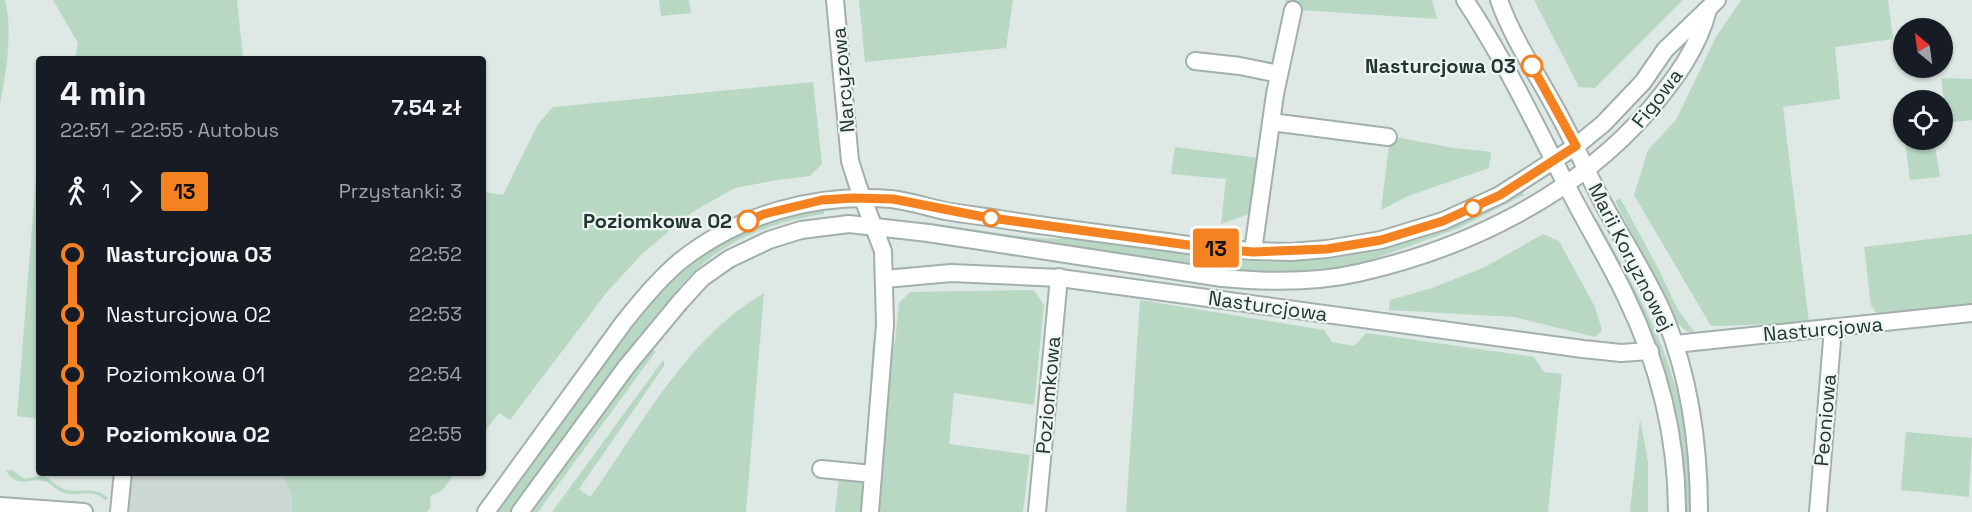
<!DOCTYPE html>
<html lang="pl">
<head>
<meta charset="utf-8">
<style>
  body { margin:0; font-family:"Space Grotesk",sans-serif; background:#242831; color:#f1f3f6; height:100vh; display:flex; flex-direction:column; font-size:22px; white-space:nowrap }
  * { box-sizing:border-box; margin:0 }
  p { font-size:20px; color:#9ea1a6 }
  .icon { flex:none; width:33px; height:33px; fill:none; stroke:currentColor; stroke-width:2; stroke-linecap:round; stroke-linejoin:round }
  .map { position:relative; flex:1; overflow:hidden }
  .sheet { position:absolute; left:36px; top:56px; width:450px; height:420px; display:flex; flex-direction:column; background:#171b24; border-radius:6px; box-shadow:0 2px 4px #0004 }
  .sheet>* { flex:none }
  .badge { padding:0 12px; border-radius:4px; font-size:21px; line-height:39px }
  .needle { width:39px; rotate:331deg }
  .controls { position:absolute; left:1893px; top:18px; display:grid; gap:12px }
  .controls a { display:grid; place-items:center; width:60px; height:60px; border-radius:50%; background:#171b24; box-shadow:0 2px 4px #0004; font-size:30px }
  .map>.badge { position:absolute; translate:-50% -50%; box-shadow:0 0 0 3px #fff }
  .legs { display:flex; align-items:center; gap:9px; height:66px; padding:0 24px; font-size:20px }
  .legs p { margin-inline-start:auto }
  .overview { display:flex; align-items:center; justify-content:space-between; height:102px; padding:0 24px }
  h1 { font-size:33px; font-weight:800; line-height:45px }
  ul { padding:0 24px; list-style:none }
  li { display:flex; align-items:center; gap:21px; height:60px; font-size:22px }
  li i { display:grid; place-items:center; width:9px; height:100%; margin:0 8px; background:currentColor }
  li i::after { content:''; width:15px; height:15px; margin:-8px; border:4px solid; border-radius:50%; background:#171b24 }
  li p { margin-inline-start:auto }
  li:first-child i { background:linear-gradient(#0000 50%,currentColor 0) }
  li:last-child i { background:linear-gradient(currentColor 50%,#0000 0) }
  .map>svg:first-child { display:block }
  .built { fill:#ccd8d4 }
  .green { fill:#b8d8c4 }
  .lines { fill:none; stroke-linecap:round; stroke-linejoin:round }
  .minor-casing { stroke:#a2afac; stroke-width:20 }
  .minor { stroke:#fff; stroke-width:16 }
  .line-1-casing { stroke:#fff; stroke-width:14 }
  .line-1 { stroke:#f58220; stroke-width:9 }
  .stop-1-dot { fill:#fff; stroke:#f58220; stroke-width:3 }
  .labels { text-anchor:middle; stroke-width:4.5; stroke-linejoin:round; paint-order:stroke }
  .stop-label { font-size:20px; font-weight:bold; fill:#213633; stroke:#eef5f2; text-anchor:end }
  .street-label { font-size:20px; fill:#213633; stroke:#eef5f2 }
</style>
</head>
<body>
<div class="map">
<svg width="1972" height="512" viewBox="0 0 1972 512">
  <rect width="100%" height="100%" fill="#dee8e5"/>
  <path class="built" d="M132,473H281L292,496V512H128Z"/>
  <g class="green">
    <path d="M0,0H5C13,30 6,74 0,104Z"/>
    <path d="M53,0H237L243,58H75L78,43Z"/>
    <path d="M659,0H689L691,13L661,16Z"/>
    <path d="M859,0H1013L1006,48L865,62Z"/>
    <path d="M1286,0H1432L1437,19L1285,9Z"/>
    <path d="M1534,0H1683L1595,88L1579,87Z"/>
    <path d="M1741,0H1888L1893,39L1835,47L1840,99L1783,107L1809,323L1711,326L1634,195L1648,150L1676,120L1716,37Z"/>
    <path d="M1941,78L1972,79V120L1943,123V109L1945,108Z"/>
    <path d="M813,82L822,164L810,176L777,180L735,188L694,211L675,226L642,254L607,292L510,420L499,413L483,434V192L503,195L538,124L553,107Z"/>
    <path d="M1390,136L1454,148L1491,152L1489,168L1408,196L1381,210Z"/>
    <path d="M39,139V419L17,416Z"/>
    <path d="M1905,140H1934L1940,177L1910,180Z"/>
    <path d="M1175,147L1259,158L1252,213L1221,224L1226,179L1171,174Z"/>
    <path d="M1522,191L1524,195L1459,228L1349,268L1281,273H1239L924,226L925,222C959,227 994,233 1028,237C1054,240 1080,238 1105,241C1149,246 1192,256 1235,260C1336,269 1435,241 1522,191Z"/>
    <path d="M1620,198L1657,266L1678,310L1696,334C1681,331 1675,322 1671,308L1615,201Z"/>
    <path d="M824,210V214C785,220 746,232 714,255C692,270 669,300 651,321C601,382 557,448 510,512H495C526,470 556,428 587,386C653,296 704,224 824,210Z"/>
    <path d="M1596,218C1627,274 1661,330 1677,393C1687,432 1689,472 1690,512H1686C1684,472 1682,433 1672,394C1656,332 1622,277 1592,220Z"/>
    <path d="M1543,234L1559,241L1595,307L1602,330L1595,337L1514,317L1389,310L1390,300L1432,288L1485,267Z"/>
    <path d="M1972,234V308L1880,319L1871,305L1864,247Z"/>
    <path d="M1034,290L1044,305L1034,405L954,393L949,444L1030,455L1023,512H835L839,478L864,480L873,342L895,343L899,303L910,292Z"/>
    <path d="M764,293L746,512H552L661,363L664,360V366L579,489L590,497C600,484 609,469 619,455C660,394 699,331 764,293Z"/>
    <path d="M1140,300L1324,330L1332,342L1354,346L1366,333L1534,357L1544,372L1562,374L1548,512H1126Z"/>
    <path d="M652,351H656L538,512H532L647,353Z"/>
    <path d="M1640,419L1648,462V512H1630Z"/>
    <path d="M1906,432L1972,438L1969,497L1901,490Z"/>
    <path d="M6,470H12L25,479C30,478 35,476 39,476C50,476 55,486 64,489C80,494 97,485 109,499L105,500C93,488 79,497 64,493C56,491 52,483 44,481C30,477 16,490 6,470Z"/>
    <path d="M281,473H455L442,491L430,496L431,507L427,512H292V496Z"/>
  </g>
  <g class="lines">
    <g class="minor-casing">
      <g id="minor">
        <path d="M835,0L850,161L858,186L883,251L885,325L870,512"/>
        <path d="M1465,0C1505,60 1537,128 1570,192C1588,227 1609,261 1626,297C1659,365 1677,436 1677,512"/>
        <path d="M1499,0C1513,40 1538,75 1558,113C1574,142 1587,173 1603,203C1624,242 1649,279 1666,320C1690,380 1699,448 1699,512"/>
        <path d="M1195,61L1240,66L1279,74"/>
        <path d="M1271,122L1388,137"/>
        <path d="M1253,251L1275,94L1293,10"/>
        <path d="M885,279L951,273L1060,278L1583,349L1621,353L1650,351"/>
        <path d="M1675,344L1972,313"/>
        <path d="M821,469L873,474"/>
        <path d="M0,506L84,512"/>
        <path d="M119,512L123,472"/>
        <path d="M486,512L624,322C641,301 658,280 679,262C739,214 815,193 891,199C909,201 927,207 945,211C962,214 981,216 999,219C1069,230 1140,238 1210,248L1253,251L1291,252L1327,249L1381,240L1443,221L1500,195L1576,146L1603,124L1643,82L1665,50L1717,0"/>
        <path d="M520,512L627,366L680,302L702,278L729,259L769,240L801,230L849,224L928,233L1222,278C1266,282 1314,283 1358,273C1469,248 1576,195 1651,108C1676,78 1698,48 1708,10"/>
        <path d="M1037,512L1059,277"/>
        <path d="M1818,512L1833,328"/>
      </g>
    </g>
    <use href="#minor" class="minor"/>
  </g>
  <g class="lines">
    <g class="line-1-casing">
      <path id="line-1" d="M748,221L764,214L822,200L853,198L893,199L984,217L1210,248L1253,252L1327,249L1381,240L1443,221L1500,195L1576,146L1532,66"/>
    </g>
    <use href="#line-1" class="line-1"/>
  </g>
  <g class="stop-1-dot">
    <circle cx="1532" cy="66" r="10"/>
    <circle cx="1473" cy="208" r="8"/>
    <circle cx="991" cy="218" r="8"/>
    <circle cx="748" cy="221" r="10"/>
  </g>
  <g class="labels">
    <g class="stop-label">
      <text x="1516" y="73">Nasturcjowa 03</text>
      <text x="732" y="228">Poziomkowa 02</text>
    </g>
    <g class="street-label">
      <text transform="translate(843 80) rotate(-95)" y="7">Narcyzowa</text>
      <text transform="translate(1657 98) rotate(-52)" y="7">Figowa</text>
      <text transform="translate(1631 257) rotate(63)" y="7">Marii Koryznowej</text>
      <text transform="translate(1268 306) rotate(8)" y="7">Nasturcjowa</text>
      <text transform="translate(1823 329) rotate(-5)" y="7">Nasturcjowa</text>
      <text transform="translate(1048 395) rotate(-85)" y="7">Poziomkowa</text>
      <text transform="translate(1825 420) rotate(-85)" y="7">Peoniowa</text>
    </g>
  </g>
</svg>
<div class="controls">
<a><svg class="needle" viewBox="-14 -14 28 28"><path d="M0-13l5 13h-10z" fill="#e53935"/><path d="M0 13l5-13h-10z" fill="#9ea1a6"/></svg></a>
<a><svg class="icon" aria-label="locate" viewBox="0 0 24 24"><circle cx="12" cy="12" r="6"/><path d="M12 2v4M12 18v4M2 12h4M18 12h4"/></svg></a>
</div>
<b class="badge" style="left:1216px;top:248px;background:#f58220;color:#111">13</b>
<section class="sheet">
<div class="overview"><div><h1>4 min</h1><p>22:51 – 22:55 · Autobus</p></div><b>7.54 zł</b></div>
<div class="legs"><svg class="icon" aria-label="walk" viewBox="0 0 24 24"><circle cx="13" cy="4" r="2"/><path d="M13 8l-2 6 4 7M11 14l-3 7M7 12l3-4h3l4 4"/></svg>1<svg class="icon" aria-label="forward" viewBox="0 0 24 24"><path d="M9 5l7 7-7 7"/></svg><b class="badge" style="background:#f58220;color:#111">13</b><p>Przystanki: 3</p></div>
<ul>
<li><i style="color:#f58220"></i><b>Nasturcjowa 03</b><p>22:52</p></li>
<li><i style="color:#f58220"></i><span>Nasturcjowa 02</span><p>22:53</p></li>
<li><i style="color:#f58220"></i><span>Poziomkowa 01</span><p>22:54</p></li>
<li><i style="color:#f58220"></i><b>Poziomkowa 02</b><p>22:55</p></li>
</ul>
</section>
</div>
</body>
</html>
